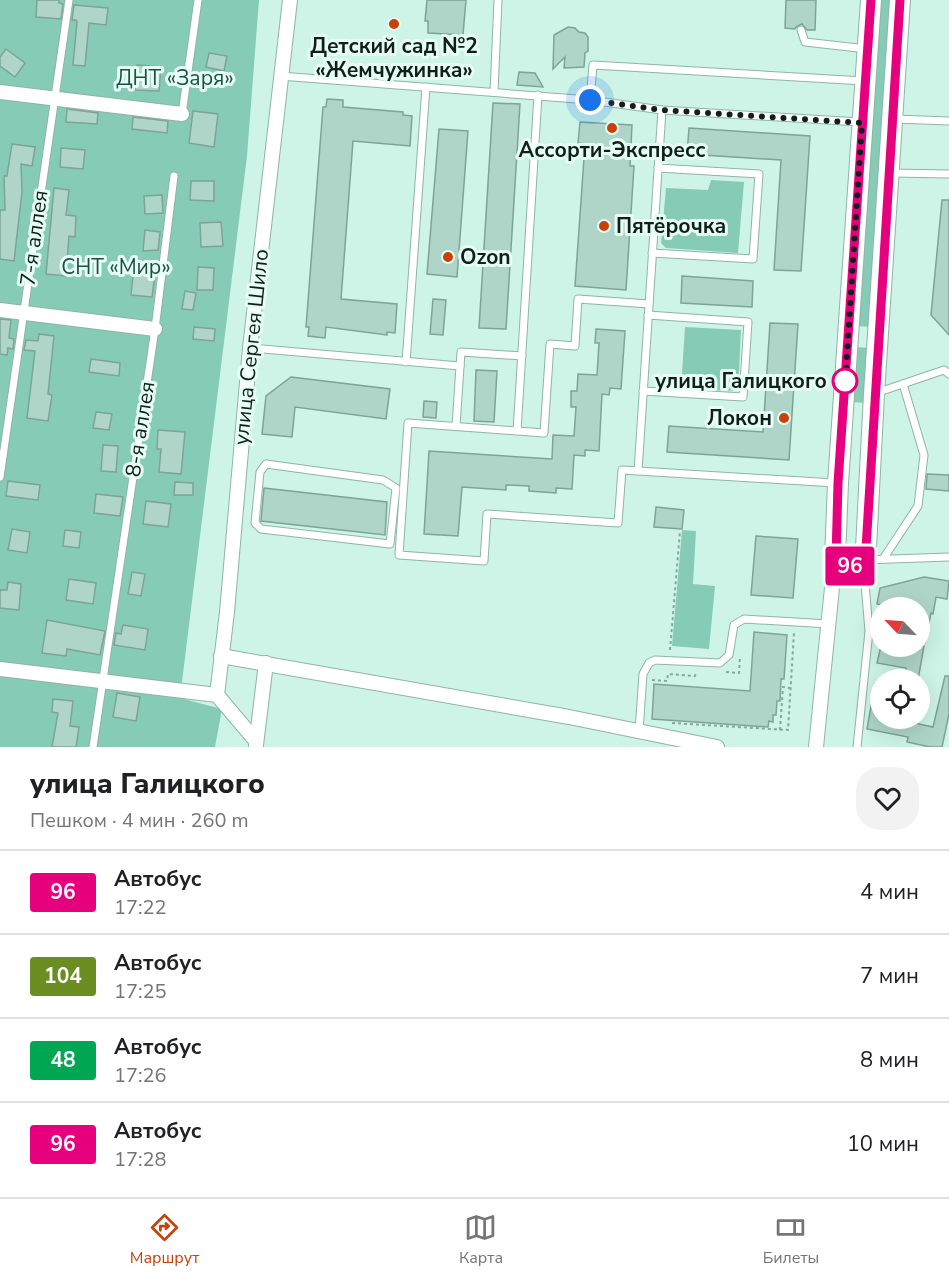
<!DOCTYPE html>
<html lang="ru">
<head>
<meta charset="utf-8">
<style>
  body { margin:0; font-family:"Nunito Sans",sans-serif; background:#f2f2f2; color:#202124; height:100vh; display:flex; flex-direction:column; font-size:22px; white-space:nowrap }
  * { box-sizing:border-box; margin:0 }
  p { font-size:20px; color:#757577 }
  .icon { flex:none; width:33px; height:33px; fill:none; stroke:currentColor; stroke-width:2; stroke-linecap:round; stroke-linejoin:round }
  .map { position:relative; height:747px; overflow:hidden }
  .details { display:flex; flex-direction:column; background:#fff; flex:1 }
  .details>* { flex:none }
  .badge { padding:0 12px; border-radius:4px; font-size:21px; line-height:39px }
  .needle { width:39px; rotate:295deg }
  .controls { position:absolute; left:870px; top:597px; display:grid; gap:12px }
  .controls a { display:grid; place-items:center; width:60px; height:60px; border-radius:50%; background:#fff; box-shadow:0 6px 24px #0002; font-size:30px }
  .you { position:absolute; width:30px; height:30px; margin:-15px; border:4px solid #fff; border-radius:50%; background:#1a73e8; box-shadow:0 0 0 9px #1a73e833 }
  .map>.badge { position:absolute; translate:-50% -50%; box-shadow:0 0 0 3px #fff }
  .round { display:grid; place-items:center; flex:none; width:63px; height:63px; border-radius:24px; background:#f2f2f2 }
  .overview { display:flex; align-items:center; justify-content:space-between; height:102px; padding:0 30px }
  h1 { font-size:28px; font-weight:800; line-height:45px }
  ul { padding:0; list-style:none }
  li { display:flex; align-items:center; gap:18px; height:84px; padding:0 30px; border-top:2px solid #e0e0e0 }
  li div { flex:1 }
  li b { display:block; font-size:22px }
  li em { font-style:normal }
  li .badge { min-width:66px; font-weight:700; text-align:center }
  .dock { display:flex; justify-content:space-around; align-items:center; height:84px; border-top:2px solid #e0e0e0; background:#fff; font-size:16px; color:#757577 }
  .dock a { display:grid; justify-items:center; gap:3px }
  .dock .selected { color:#c84108 }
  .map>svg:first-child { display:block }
  .green { fill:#85cbb6 }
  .building { fill:#afd5c9; stroke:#7ea397; stroke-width:1.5 }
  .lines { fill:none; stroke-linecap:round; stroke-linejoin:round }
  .lane-casing { stroke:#8fb4a8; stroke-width:9 }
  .street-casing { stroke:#8fb4a8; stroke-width:16 }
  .secondary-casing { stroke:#8fb4a8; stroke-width:22 }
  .path { stroke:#88a69d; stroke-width:2; stroke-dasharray:3 3; stroke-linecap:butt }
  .lane { stroke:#fff; stroke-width:7 }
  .street { stroke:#fff; stroke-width:14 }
  .secondary { stroke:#fff; stroke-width:20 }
  .line-casing { stroke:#fff; stroke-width:14 }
  .line { stroke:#e6007e; stroke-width:9 }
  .walk { stroke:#111f1b; stroke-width:6; stroke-dasharray:0 10.8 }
  .poi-dot { fill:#c84108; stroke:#e6fdf5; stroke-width:2 }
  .stop-dot { fill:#fff; stroke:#e6007e; stroke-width:3 }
  .labels { text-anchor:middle; stroke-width:6; stroke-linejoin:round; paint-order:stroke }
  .poi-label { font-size:21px; font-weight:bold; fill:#111f1b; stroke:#e6fdf5 }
  .park-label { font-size:21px; fill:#1d5043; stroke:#e6fdf5 }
  .street-label { font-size:21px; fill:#111f1b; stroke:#e6fdf5 }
  .stop-label { font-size:21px; font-weight:bold; fill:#111f1b; stroke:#e6fdf5; text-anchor:end }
</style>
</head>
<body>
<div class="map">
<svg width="949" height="747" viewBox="0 0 949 747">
  <rect width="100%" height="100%" fill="#cdf4e7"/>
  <g class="green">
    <path d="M0,0H259L247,156L180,698L222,709L215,747H0Z"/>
    <path d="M877,0H894L872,327L855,326Z"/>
    <path d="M711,180L744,182L738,253L666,248L661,243L666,188L708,190Z"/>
    <path d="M685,327L741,330L738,391L681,389Z"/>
    <path d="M854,347L871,348L868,403L851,402Z"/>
    <path d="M682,530L696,531L693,584L715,586L709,649L672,646Z"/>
  </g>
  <g class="building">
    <path d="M37,0H59V3L63,4L61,19L36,17Z"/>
    <path d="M427,0H466L463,35L428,33V21H425Z"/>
    <path d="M786,0H816L815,30H807L802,24L797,26L795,29L785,28Z"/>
    <path d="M74,5L108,8L106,25L89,23L85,66L73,65L77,22L76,20H72Z"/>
    <path d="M568,27L575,28L579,32L585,33L588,37V51L585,53L584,67L564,68L565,57L553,69L554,35Z"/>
    <path d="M6,49L25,63L15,77L0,66V57Z"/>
    <path d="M209,53L227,56L224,71L206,67Z"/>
    <path d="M137,65L161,67L159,91L135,90Z"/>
    <path d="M519,72L535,73L543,87L517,85Z"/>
    <path d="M327,99L343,100V107L403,112V115L412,116L410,146L353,141L341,299L397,304L395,333L387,332V335L326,327L325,338L308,336L309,327H306L323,107H326Z"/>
    <path d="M493,103L520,104L506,329L479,328Z"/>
    <path d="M67,109L98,113L97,124L66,122Z"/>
    <path d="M193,111L218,114L214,147L189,143Z"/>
    <path d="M133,117L168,121L167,133L132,129Z"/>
    <path d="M580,122L632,125L630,166H634L626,290L575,286L585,144L578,143Z"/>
    <path d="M689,128L810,136L801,271L774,270L781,160L687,154Z"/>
    <path d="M439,129L468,131L457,277L427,274Z"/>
    <path d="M12,144L35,147L32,166L21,164L22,192L14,261L0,259V210H5L4,176H7Z"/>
    <path d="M61,148L85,150L83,169L60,167Z"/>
    <path d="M191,181H214V201L190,200Z"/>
    <path d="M54,188L69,190L66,215L76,216L75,237L69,236L66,276L46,274Z"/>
    <path d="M162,195L163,213L145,214L144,196Z"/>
    <path d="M942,200H949V335L931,315Z"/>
    <path d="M221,222L223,246L201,247L200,223Z"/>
    <path d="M145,230L160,232L158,250L143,251Z"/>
    <path d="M141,264L156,265L152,297L131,295L134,266L141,267Z"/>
    <path d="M198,267L214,268L213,290H197Z"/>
    <path d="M682,276L753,281L752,307L681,303Z"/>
    <path d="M185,291L196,293L193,310L182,309Z"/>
    <path d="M433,299L446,300L443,335L430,334Z"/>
    <path d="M0,319L11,320L9,338L14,339L13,349L8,348L7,355L0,354Z"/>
    <path d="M770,323L798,324L789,460L667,452L669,426L763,432Z"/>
    <path d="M194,327L215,329L214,341L193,339Z"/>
    <path d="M596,329L625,331L621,389L610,388L609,395L602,394L599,451L585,450V456L574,455L572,489L556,488V493L529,491V486L506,485V490L462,487L458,536L424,534L429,451L552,459L553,435L574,436L576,407H571V391H577L578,374L597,375L599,343H595Z"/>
    <path d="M39,334L54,336L48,394L52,395L48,421L27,418L35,351L24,350L26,340L38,341Z"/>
    <path d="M91,359L120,363L119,376L89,372Z"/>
    <path d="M476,370L497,371L494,422L474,421Z"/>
    <path d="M291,377L390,389L386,419L295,407L292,437L262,434L266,396Z"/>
    <path d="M424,401L437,402L436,418L423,417Z"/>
    <path d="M96,412L112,414L109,430L93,428Z"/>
    <path d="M158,430L185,432L181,474L159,472L161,449H157Z"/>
    <path d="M103,445L118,446L116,472L101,471Z"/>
    <path d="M927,474L949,475V491L926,489Z"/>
    <path d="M8,481L40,485L38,500L6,496Z"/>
    <path d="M175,482L193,483V495H174Z"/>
    <path d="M264,488L387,502L385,535L261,521Z"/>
    <path d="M96,494L123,497L120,516L94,513Z"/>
    <path d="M146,501L171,504L168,527L143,524Z"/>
    <path d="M656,507L684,510L682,529L654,527Z"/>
    <path d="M12,529L30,532L27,553L8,550Z"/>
    <path d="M65,530L81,532L79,548L63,546Z"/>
    <path d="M756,536L798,539L793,598L751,595Z"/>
    <path d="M132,572L145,574L141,596L128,594Z"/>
    <path d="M924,577L949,581L947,599L936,597L933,614L931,613L925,643H920V608H899L877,604L880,588Z"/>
    <path d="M69,579L96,583L93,604L66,600Z"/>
    <path d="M8,582L21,584L19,610L0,608V590H7Z"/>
    <path d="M47,620L105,631L100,655L67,649L66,656L42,653Z"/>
    <path d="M123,625L148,629L145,650L114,645L116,633L121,634Z"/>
    <path d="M754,632L787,635L784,679H781L780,701H777L776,715H773V722L769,721L768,727L652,719L654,684L750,691Z"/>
    <path d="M881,646H924L918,680H904L906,668L877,663Z"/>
    <path d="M945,676H949V714L942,747H930L907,742L908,737L867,729L875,684L880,685V718H911L910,722L933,727Z"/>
    <path d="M117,693L140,697L136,721L113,717Z"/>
    <path d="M53,699L73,701L70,726L79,727L76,747H52L58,713L52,712Z"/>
  </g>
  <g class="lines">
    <g class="lane-casing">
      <g id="lane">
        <path d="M801,30L805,42L867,49"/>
        <path d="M280,76L590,100L662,110L860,122"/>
        <path d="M494,92L498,0"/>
        <path d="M590,100L593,65L864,81"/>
        <path d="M182,114L198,0"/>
        <path d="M895,119L949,121"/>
        <path d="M892,173L949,174"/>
        <path d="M652,253L753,259L759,174L658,168"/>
        <path d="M649,304L578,299L575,346L550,344L544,433L408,423L399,555L484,561L487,514L618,523L622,470L835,483"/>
        <path d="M250,348L460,366"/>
        <path d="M406,362L426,87"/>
        <path d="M643,391L743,397L748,322L648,315"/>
        <path d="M876,393L944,370L949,374"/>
        <path d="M456,426L461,352L522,356"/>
        <path d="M517,431L538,95"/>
        <path d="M266,464L383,480L396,488L390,544L261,529L255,523L260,472Z"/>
        <path d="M638,471L662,110"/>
        <path d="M0,477L69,0"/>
        <path d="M883,559L918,506L924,455L903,384"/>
        <path d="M639,731L643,674L649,663L655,660L720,663L729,655L734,625L744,619L829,624"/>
        <path d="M93,747L155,329L174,176"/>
        <path d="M857,747L869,631L863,560L949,557"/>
      </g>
    </g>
    <g class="street-casing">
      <g id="street">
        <path d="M0,92L182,114"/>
        <path d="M0,310L155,329"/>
        <path d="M221,656L569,717L717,747"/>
        <path d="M0,669L217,695L256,741"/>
        <path d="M217,695L227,612L250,348L290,0"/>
        <path d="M256,745L266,663"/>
        <path d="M816,747L835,558"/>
      </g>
    </g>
    <g class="secondary-casing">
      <path id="secondary" d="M871,0L838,483L835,558C845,567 851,566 863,560L866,548L874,394L900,0"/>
    </g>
    <g class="path">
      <path d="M670,650L680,531"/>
      <path d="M726,672L739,673L740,656"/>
      <path d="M652,680L667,681L668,674L695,676L696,672"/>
      <path d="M672,723L788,730L794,633"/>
      <path d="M780,730L783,687L790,688"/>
    </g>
    <use href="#lane" class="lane"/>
    <use href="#street" class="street"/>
    <use href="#secondary" class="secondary"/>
  </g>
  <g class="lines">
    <g class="line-casing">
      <path id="line" d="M871,0L838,483L836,558C845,567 851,566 863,560L866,548L900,0"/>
    </g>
    <use href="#line" class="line"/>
    <path class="walk" d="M590,100L662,110L862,123L845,385V381"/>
  </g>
  <g class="poi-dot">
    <circle cx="394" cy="24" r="6"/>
    <circle cx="612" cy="128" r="6"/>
    <circle cx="604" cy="226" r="6"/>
    <circle cx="448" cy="257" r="6"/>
    <circle cx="784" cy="418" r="6"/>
  </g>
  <circle class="stop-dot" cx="845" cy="381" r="12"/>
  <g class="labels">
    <g class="poi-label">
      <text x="394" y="53">Детский сад №2<tspan x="394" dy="24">«Жемчужинка»</tspan></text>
      <text x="612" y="157">Ассорти-Экспресс</text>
      <text x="616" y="233" text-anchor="start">Пятёрочка</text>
      <text x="460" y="264" text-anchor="start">Ozon</text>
      <text x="772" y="425" text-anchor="end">Локон</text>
    </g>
    <g class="park-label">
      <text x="175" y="85">ДНТ «Заря»</text>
      <text x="116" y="274">СНТ «Мир»</text>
    </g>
    <g class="street-label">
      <text transform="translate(34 238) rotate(-82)" y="7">7-я аллея</text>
      <text transform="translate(251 347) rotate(-84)" y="7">улица Сергея Шило</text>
      <text transform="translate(140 429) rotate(-81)" y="7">8-я аллея</text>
    </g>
    <g class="stop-label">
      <text x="827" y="388">улица Галицкого</text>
    </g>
  </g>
</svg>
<div class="controls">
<a><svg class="needle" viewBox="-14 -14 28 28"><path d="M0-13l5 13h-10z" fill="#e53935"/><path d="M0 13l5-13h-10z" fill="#757577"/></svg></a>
<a><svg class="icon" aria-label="locate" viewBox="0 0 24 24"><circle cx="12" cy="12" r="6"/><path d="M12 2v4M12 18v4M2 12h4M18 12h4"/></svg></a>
</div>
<div class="you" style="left:590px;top:100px"></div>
<b class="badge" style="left:850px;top:566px;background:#e6007e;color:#fff">96</b>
</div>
<section class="details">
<div class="overview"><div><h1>улица Галицкого</h1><p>Пешком · 4 мин · 260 m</p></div><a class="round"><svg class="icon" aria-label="heart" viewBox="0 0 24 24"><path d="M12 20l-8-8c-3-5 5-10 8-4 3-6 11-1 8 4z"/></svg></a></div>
<ul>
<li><span class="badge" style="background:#e6007e;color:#fff">96</span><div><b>Автобус</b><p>17:22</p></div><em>4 мин</em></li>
<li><span class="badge" style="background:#6b8e23;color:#fff">104</span><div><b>Автобус</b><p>17:25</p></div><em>7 мин</em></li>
<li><span class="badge" style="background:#00a651;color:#fff">48</span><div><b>Автобус</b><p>17:26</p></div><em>8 мин</em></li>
<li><span class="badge" style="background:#e6007e;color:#fff">96</span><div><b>Автобус</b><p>17:28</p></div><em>10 мин</em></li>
</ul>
</section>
<nav class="dock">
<a class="selected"><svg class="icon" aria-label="directions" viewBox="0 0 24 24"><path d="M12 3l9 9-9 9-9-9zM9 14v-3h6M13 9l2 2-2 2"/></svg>Маршрут</a>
<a><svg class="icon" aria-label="map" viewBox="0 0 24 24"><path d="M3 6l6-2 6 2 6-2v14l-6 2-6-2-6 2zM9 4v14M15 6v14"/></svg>Карта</a>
<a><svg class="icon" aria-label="tickets" viewBox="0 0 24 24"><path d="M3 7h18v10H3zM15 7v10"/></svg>Билеты</a>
</nav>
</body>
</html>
